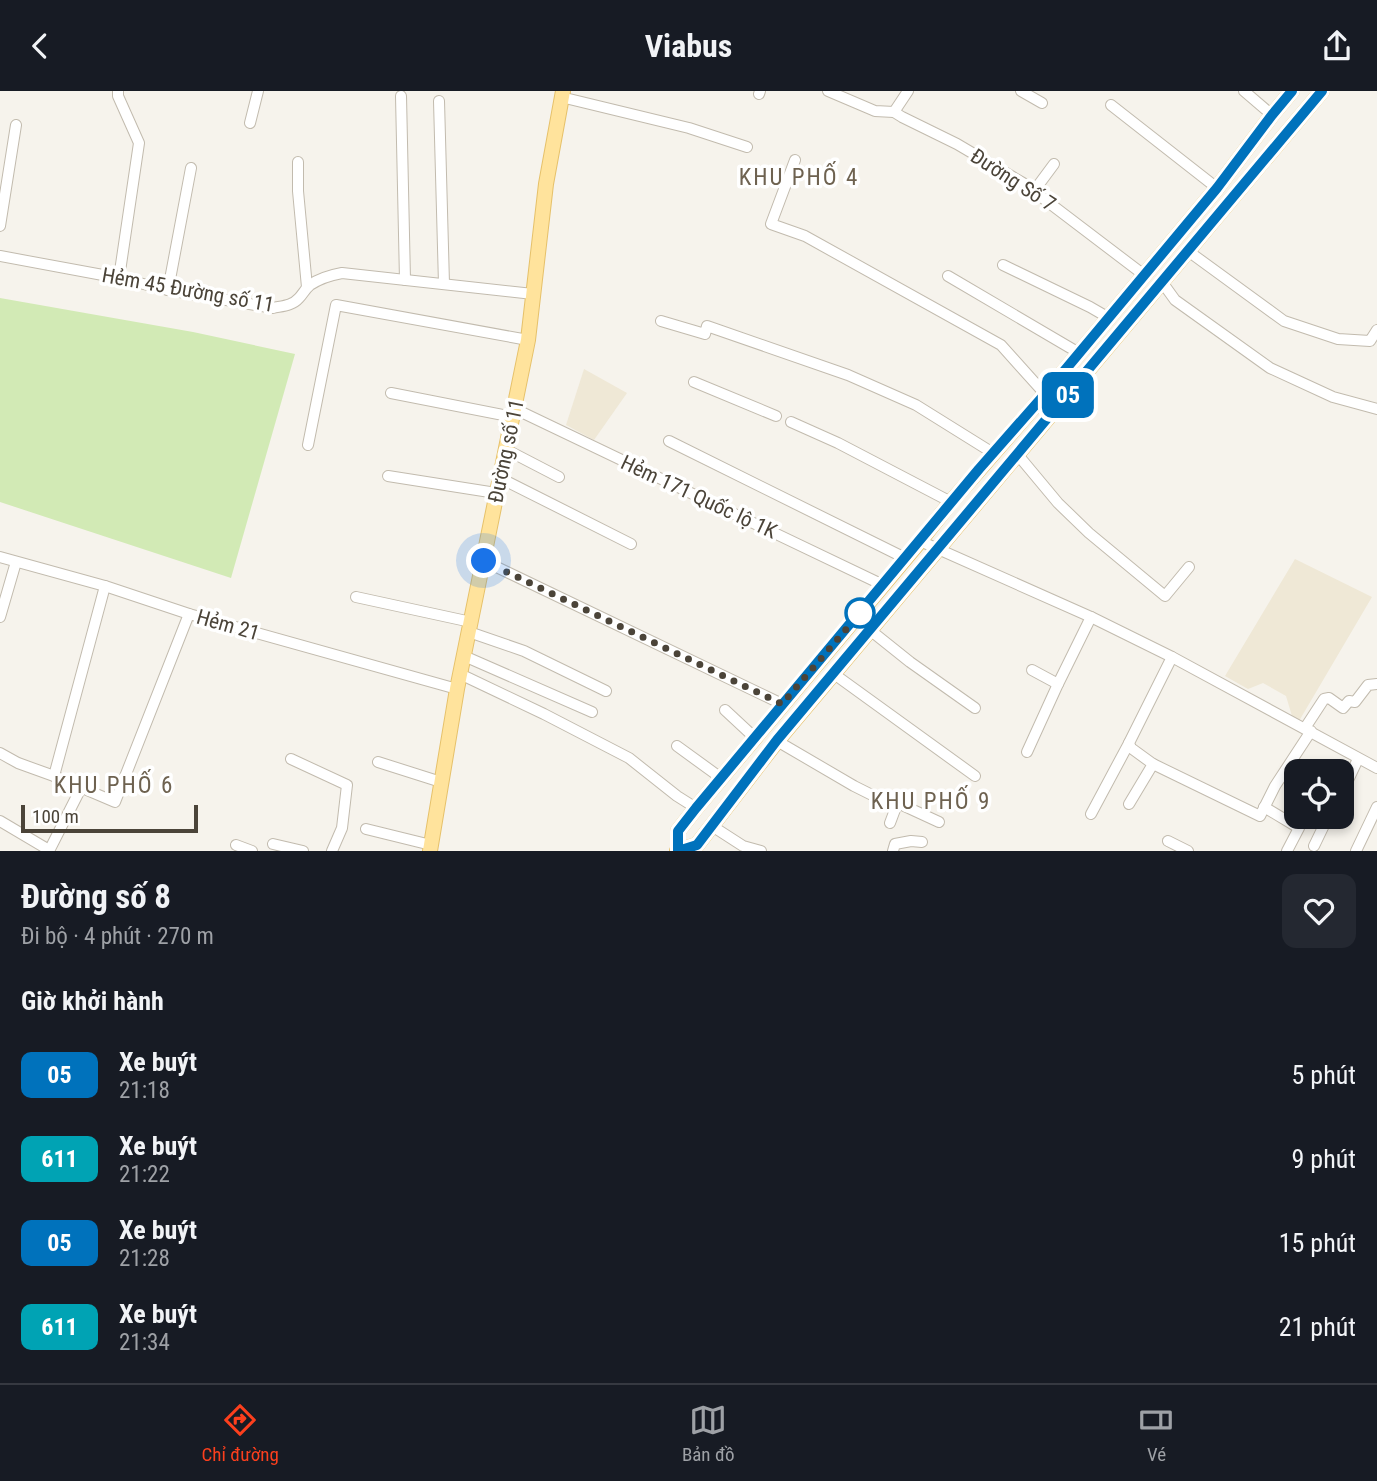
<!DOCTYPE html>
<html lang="vi">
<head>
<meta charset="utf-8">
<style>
  body { margin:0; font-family:"Roboto Condensed",sans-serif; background:#242831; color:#f1f3f6; height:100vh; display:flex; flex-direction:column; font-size:26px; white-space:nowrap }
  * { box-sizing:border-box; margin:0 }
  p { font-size:23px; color:#9ea1a6 }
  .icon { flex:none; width:38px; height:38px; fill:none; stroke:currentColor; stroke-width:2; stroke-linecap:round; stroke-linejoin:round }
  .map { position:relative; height:760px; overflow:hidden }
  .details { display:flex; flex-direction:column; background:#171b24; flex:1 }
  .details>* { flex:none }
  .badge { padding:0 14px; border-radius:10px; font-size:24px; line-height:46px }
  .controls { position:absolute; left:1284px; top:668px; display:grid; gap:14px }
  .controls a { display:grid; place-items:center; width:70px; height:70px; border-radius:14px; background:#171b24; box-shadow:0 4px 10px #0003; font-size:35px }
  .scale { position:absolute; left:21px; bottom:18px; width:177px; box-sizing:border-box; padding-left:7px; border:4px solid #4b4439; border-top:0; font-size:19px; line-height:24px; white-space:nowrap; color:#4b4439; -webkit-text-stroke:5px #fff; paint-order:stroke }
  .you { position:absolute; width:35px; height:35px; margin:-18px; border:5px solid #fff; border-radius:50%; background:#1a73e8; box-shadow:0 0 0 10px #1a73e833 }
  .map>.badge { position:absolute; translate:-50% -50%; box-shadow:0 0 0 4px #fff }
  h2 { padding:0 21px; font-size:26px; line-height:63px }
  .round { display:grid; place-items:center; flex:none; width:74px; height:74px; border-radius:14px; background:#242831 }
  .head { display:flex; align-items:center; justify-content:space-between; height:119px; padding:0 21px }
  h1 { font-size:33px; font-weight:700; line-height:52px }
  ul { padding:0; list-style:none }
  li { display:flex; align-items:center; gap:21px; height:84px; padding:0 21px }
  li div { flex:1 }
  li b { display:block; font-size:26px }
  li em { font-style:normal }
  li .badge { min-width:77px; font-weight:700; text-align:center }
  header { display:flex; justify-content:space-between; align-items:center; height:91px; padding:0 21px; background:#171b24; font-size:32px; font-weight:700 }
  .tab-bar { display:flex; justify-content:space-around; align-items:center; height:98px; border-top:2px solid #363941; background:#171b24; font-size:19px; color:#9ea1a6 }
  .tab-bar a { display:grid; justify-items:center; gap:4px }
  .tab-bar .on { color:#fc3f1d }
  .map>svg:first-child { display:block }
  .education { fill:#efe8d6 }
  .garden { fill:#d2eab5 }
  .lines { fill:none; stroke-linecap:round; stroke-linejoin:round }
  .minor-casing { stroke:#c2bbae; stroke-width:12 }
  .major-casing { stroke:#e6c16a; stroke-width:16 }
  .minor { stroke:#fff; stroke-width:10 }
  .major { stroke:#ffe39c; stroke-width:14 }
  .line-casing { stroke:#fff; stroke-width:16 }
  .line { stroke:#0072bc; stroke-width:10 }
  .walk { stroke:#4b4439; stroke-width:7; stroke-dasharray:0 12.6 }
  .stop-dot { fill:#fff; stroke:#0072bc; stroke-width:3.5 }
  .labels { text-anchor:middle; stroke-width:7; stroke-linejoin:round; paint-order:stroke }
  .street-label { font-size:21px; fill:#4b4439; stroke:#fff }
  .neighbourhood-label { font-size:23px; letter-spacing:2px; fill:#6e6250; stroke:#fff }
</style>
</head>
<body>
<header><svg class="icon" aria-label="back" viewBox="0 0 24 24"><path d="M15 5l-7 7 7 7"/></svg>Viabus<svg class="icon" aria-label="share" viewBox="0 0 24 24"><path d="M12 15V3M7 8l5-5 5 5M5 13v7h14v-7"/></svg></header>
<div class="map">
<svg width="1377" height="760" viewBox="0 0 1377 760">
  <rect width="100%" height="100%" fill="#f6f3ec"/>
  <g class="education">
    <path d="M584,278L627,302L594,349L566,334Z"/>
    <path d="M1295,468L1372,506L1299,630L1292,625L1286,605L1263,592L1248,598L1225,585Z"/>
  </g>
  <path class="garden" d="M0,207L193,241L295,263L231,487L0,411Z"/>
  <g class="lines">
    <g class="minor-casing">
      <g id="minor">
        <path d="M118,0V5L139,52L119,187"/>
        <path d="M828,0L875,20L894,21"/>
        <path d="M908,0L894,21L902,26L957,53L1023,92L1144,184"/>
        <path d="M1021,0L1042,12"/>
        <path d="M1244,0L1272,24"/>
        <path d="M759,3L760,0"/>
        <path d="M401,5L405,189"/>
        <path d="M561,6L689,37L747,56"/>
        <path d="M439,10L444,193"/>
        <path d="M1111,14L1217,97"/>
        <path d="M250,32L258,0"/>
        <path d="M795,69L771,133L805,145L1001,254L1045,303"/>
        <path d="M298,71V100L307,196"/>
        <path d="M1034,100L1054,73"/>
        <path d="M0,135L16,34"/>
        <path d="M1188,160L1284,230L1338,248L1370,250L1377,239"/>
        <path d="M0,165L119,187L168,199L273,217C282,215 292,215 299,207C303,203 305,198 310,194C320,187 331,184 342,182L533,203"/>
        <path d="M1003,174L1090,216L1109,227"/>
        <path d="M948,185L1079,262"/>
        <path d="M1162,191L1175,209L1270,277L1333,306L1377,318"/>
        <path d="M168,199L191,77"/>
        <path d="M661,230L705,243L707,235L848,284L916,314L993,362"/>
        <path d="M694,291L776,325"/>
        <path d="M391,302L513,326"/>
        <path d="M515,318L883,494"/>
        <path d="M791,331L838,352L951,411"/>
        <path d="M669,350L905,467"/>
        <path d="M308,354L336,214L528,249"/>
        <path d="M507,359L559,386"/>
        <path d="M1018,364L1058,412L1089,442L1165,505L1189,476"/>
        <path d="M388,385L496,402"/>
        <path d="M500,387L631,453"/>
        <path d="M920,450L1091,526L1172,566L1377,677"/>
        <path d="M0,466L105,495L189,523L457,598"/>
        <path d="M484,470L782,613"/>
        <path d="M356,506L471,531"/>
        <path d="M0,526L16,471"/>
        <path d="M870,539L910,571L975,617"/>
        <path d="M469,541L524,560L606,600"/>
        <path d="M464,565L592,621"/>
        <path d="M1172,566L1129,652L1131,657L1153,673L1260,725L1275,695L1311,640"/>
        <path d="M1032,579L1058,593L1091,526"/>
        <path d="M460,583L544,623L629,667L677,705L696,717"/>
        <path d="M834,583L975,685"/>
        <path d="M725,619L754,646"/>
        <path d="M1305,637L1324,608L1329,607L1343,617L1349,610L1355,611L1368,594L1377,593"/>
        <path d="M777,650L854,695L896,716L890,732"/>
        <path d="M677,655L721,687"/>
        <path d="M1027,661L1058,593"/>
        <path d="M0,662L18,672L54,685L115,711L189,523"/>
        <path d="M291,668L347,694L342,737L332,760"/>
        <path d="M378,671L441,691"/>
        <path d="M54,685L105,495"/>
        <path d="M1342,702L1358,668"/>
        <path d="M1129,713L1153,673"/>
        <path d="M896,716L900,713L939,731"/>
        <path d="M1264,716L1299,737L1287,760"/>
        <path d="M1091,723L1129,652"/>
        <path d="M0,730L49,759"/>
        <path d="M712,735L743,755L761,760"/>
        <path d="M366,738L431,754"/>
        <path d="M1168,750L1188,760"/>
        <path d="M273,753L303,760"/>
        <path d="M236,754L252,760"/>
        <path d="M1314,755L1328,726"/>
        <path d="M49,760L81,697"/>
        <path d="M893,760L895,753L911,750L922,751"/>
        <path d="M1356,760L1377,716"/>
      </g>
    </g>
    <g class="major-casing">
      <g id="major">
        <path d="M430,760L457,598L528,249L546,93L563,0"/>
        <path d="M677,760L697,754L777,650L1322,0"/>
        <path d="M678,760V740L696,717L920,450L951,411L1045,303L1217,97L1272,24L1292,0"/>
      </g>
    </g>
    <use href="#minor" class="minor"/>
    <use href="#major" class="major"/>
  </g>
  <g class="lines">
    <g class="line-casing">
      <path id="line" d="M1292,0L1272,24L1217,97L1045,303L979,378L696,717L678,740V760L697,754L777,649L1322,0"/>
    </g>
    <use href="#line" class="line"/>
    <path class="walk" d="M484,470L782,613L867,514L860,522"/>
  </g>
  <circle class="stop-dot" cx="860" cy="522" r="14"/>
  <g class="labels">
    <g class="street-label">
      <text transform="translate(1013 89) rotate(33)" y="7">Đường Số 7</text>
      <text transform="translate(188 199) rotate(10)" y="7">Hẻm 45 Đường số 11</text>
      <text transform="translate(506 360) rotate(-78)" y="7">Đường số 11</text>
      <text transform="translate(699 406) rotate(25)" y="7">Hẻm 171 Quốc lộ 1K</text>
      <text transform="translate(228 534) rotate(16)" y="7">Hẻm 21</text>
    </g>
    <g class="neighbourhood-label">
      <text x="799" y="94">KHU PHỐ 4</text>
      <text x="114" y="702">KHU PHỐ 6</text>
      <text x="931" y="718">KHU PHỐ 9</text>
    </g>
  </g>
</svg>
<div class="controls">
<a><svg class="icon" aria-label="locate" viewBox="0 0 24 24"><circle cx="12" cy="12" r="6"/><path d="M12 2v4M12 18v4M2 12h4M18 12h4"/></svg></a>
</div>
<div class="scale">100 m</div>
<div class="you" style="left:484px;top:470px"></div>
<b class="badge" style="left:1068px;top:304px;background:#0072bc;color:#fff">05</b>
</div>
<section class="details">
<div class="head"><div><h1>Đường số 8</h1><p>Đi bộ · 4 phút · 270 m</p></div><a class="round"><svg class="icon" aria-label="heart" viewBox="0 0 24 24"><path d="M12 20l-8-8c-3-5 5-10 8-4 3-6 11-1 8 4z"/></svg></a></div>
<h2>Giờ khởi hành</h2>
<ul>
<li><span class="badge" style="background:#0072bc;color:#fff">05</span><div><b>Xe buýt</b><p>21:18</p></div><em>5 phút</em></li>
<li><span class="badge" style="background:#00a3b4;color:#fff">611</span><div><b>Xe buýt</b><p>21:22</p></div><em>9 phút</em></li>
<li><span class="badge" style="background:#0072bc;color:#fff">05</span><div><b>Xe buýt</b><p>21:28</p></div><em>15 phút</em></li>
<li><span class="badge" style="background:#00a3b4;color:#fff">611</span><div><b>Xe buýt</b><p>21:34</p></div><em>21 phút</em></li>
</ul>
</section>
<nav class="tab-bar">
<a class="on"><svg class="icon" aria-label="directions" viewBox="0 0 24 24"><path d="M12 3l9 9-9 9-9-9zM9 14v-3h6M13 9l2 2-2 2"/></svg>Chỉ đường</a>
<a><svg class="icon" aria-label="map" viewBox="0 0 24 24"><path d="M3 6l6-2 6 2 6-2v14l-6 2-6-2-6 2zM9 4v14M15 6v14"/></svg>Bản đồ</a>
<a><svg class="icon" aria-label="tickets" viewBox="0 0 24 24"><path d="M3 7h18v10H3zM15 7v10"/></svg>Vé</a>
</nav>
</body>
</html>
